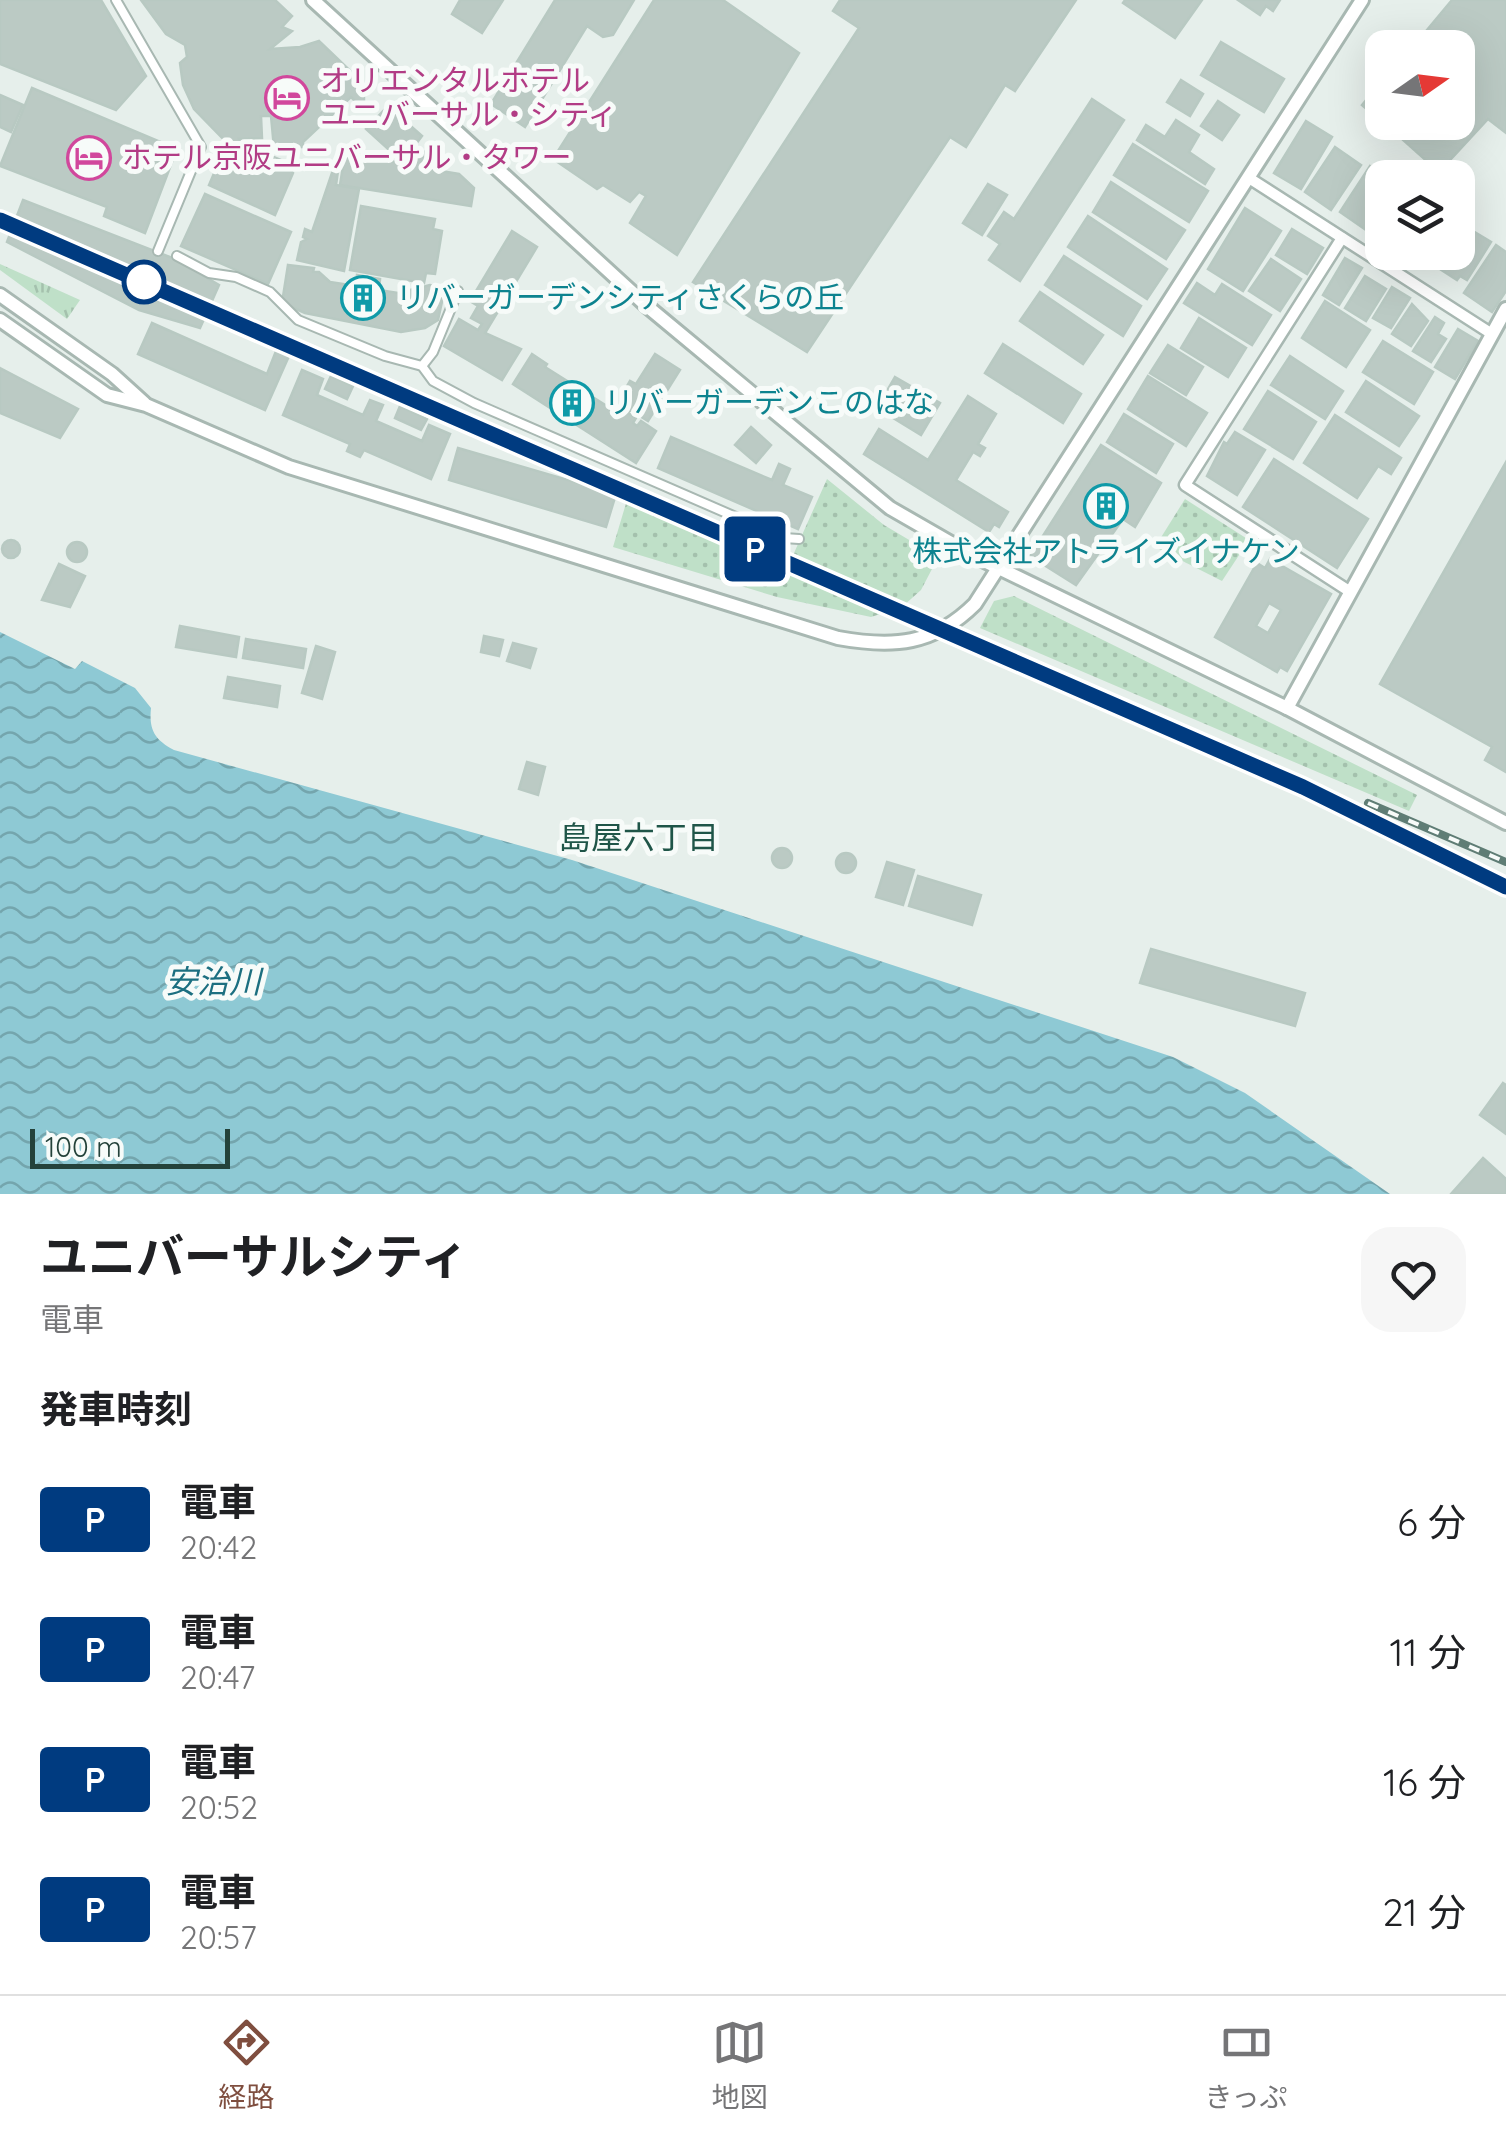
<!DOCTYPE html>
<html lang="ja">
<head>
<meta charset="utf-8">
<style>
  body { margin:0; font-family:Quicksand,"Noto Sans JP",sans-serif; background:#f6f6f6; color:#202124; height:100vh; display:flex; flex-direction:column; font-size:38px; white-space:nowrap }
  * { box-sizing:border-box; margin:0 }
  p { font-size:32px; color:#757577 }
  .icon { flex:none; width:55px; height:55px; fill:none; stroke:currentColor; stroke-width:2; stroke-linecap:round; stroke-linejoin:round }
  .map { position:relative; height:1194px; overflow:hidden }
  .details { display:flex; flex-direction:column; background:#fff; flex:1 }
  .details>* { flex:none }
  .badge { padding:0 20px; border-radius:8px; font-size:35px; line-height:65px }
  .needle { width:65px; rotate:76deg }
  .fabs { position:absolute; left:1365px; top:30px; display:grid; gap:20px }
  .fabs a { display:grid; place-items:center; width:110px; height:110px; border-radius:20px; background:#fff; box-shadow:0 10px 40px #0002; font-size:50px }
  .scale { position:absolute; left:30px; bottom:25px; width:200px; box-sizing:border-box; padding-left:10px; border:5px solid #24423a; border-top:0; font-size:28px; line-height:35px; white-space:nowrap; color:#24423a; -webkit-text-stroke:8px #f7fbf9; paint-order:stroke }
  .map>.badge { position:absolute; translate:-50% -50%; box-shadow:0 0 0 5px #fff }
  h2 { padding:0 40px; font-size:38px; line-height:90px }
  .round { display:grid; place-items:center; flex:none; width:105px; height:105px; border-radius:30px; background:#f6f6f6 }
  .summary { display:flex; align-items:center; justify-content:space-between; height:170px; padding:0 40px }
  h1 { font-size:48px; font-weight:700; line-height:75px }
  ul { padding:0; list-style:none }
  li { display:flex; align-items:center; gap:30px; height:130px; padding:0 40px }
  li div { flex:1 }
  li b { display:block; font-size:38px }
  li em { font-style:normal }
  li .badge { min-width:110px; font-weight:700; text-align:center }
  .tabs { display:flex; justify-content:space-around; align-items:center; height:140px; border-top:2px solid #e0e0e0; background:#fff; font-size:28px; color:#757577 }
  .tabs a { display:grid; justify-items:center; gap:5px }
  .tabs .active { color:#7f4e3f }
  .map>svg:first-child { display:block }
  .grass { fill:url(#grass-tufts) }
  .park { fill:url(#park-dots) }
  .water { fill:url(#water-waves) }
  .building { fill:#bbcac4; stroke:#b8c9c2; stroke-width:2.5; fill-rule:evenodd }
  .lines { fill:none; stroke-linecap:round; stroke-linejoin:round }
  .pedestrian-casing { stroke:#a8b8b2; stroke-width:12 }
  .minor-casing { stroke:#a8b8b2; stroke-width:15 }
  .tertiary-casing { stroke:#a8b8b2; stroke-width:18 }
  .pedestrian { stroke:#fff; stroke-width:8 }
  .minor { stroke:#fff; stroke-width:10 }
  .tertiary { stroke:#fff; stroke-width:12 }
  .rail-casing { stroke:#5f7d75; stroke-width:8 }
  .rail { stroke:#f7fbf9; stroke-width:4; stroke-dasharray:11; stroke-linecap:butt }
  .line-casing { stroke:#fff; stroke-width:22 }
  .line { stroke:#003b80; stroke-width:15 }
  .stop-dot { fill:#fff; stroke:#003b80; stroke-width:5 }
  .labels { text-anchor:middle; stroke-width:10; stroke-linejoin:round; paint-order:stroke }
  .hotel-label { font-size:30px; fill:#b23c85; stroke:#f7fbf9; text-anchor:start }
  .culture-label { font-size:30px; fill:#0d838f; stroke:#f7fbf9; text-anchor:start }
  .neighbourhood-label { font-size:32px; fill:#1f5548; stroke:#f7fbf9 }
  .water-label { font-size:32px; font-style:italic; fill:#1c6f80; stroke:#f7fbf9 }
</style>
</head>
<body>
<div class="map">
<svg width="1506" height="1194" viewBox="0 0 1506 1194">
  <defs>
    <pattern id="grass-tufts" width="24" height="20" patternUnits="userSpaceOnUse" patternTransform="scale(2.5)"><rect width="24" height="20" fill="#bfe0c8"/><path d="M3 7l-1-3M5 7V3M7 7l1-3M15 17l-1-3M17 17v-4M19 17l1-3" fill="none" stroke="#a4c1ad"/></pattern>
    <pattern id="park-dots" width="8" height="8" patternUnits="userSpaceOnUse" patternTransform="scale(2.5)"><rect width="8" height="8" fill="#bfe0c8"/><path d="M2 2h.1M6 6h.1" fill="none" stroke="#a4c1ad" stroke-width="1.8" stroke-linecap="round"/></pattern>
    <pattern id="water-waves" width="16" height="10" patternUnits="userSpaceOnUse" patternTransform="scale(2.5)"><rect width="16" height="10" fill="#8ec9d4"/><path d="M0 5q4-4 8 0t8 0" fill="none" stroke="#74a5ad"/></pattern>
  </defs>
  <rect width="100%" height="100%" fill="#e6efeb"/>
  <path class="grass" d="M0,264L80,300L67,319L0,270Z"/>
  <g class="park">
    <path d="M827,479L884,525L926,550L932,569L921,590L902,607L871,617L777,597L613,547L627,500L786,571Z"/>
    <path d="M1185,499L1249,540L1222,581L1155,547Z"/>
    <path d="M1014,596L1417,795L1409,811L980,628L994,601Z"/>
  </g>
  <path class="water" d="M0,632L75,669L82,661L135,688L151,708C149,728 153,739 174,750L572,860L1173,1057L1245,1093L1390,1194H0Z"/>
  <g class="building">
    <path d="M0,0H101L146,76L116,110L0,64Z"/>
    <path d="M141,0H275L292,16L282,27L292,31L270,49L300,47L319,41L364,84V110L351,97L303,142V147L274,148L271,116H261L262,138L239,139L245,151L255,149L281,160L293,173L275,215L209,185L227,143L194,109L183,85L180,63L187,57L185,45L166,34Z"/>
    <path d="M460,0H503L482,33L452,14Z"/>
    <path d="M555,0H634L613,35L603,37L587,26L525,127L491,104Z"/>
    <path d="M654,0H723L799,53L677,255L630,223L646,196L639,192L630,202L603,185L597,189L553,159Z"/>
    <path d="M840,0H1076L1015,91L1005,85L966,147L950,137L807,352L693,282L859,28L833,11Z"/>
    <path d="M1125,0H1202L1175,38L1123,3Z"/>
    <path d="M1238,0H1280L1273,11L1266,6L1260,15Z"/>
    <path d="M1452,0H1506V133L1488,119L1439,172L1383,122H1458V48H1412Z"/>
    <path d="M1221,42L1284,79L1264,112L1201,75Z"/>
    <path d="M1181,80L1203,94L1190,116L1167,102Z"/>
    <path d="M1382,81V122L1362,105Z"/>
    <path d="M32,88L177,149L145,233L104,216L107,207L0,166Z"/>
    <path d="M0,95L23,105L11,132L0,127Z"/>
    <path d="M1092,99L1124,120L1020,281L989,260L1000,244L988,236L1004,212L1014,219Z"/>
    <path d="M1218,101L1239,115L1222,140L1201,126Z"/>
    <path d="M388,106L422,136L401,164L413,166L416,150L431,153L429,169L459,174L474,188L471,206L340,185L345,154L396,162L397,157L366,129Z"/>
    <path d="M1176,120L1199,135L1189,152L1214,169L1205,184L1137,140L1146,125L1165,137Z"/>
    <path d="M1306,121L1332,137L1301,189L1274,173Z"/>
    <path d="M1133,144L1208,191L1189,222L1114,175Z"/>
    <path d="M1335,147L1361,165L1331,210L1305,192Z"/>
    <path d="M1370,166L1387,178H1382V205L1366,230L1340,212Z"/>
    <path d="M333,170L338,171L336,185L359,189L344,271L297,260L301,242L307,239L303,237L305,229L312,232Z"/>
    <path d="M1111,182L1185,230L1166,259L1093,212Z"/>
    <path d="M988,184L1007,195L982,235L963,223Z"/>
    <path d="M205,194L291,232L268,284L181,246Z"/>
    <path d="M23,200L175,259L219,285L200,328L139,310L7,242Z"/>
    <path d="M361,206L435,219L433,229L442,231L435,274L426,273L424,283L350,270Z"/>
    <path d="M1245,208L1281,231L1243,291L1208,269Z"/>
    <path d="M1088,216L1167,269L1147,299L1068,247Z"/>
    <path d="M1468,228L1491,242L1467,280L1460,276L1457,280L1437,267L1446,252H1458V234L1462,237Z"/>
    <path d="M1292,229L1323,248L1307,274L1276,255Z"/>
    <path d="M512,231L537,247L485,333L521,349L502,380L444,346L459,319L478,330L482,324L471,318L478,306L470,301Z"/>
    <path d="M1496,245L1506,252V291L1492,312L1464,293Z"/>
    <path d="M1064,256L1141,306L1123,336L1045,285Z"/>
    <path d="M1345,258L1362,268L1339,305L1323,295Z"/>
    <path d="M1271,259L1301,279L1280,311L1249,291Z"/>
    <path d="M288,265L314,268L313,272H319L330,282L356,286L357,275L380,279L379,290L398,293L430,285L445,288L438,320L425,328L401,332L305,313L282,303Z"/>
    <path d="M1365,276L1386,289L1366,321L1345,308Z"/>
    <path d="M1197,283L1215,295L1222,284L1271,315L1252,345L1184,303Z"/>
    <path d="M1392,287L1410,298L1391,328L1373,318Z"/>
    <path d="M1040,292L1103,335L1083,364L1020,321Z"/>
    <path d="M1325,301L1370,330L1346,367L1302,338Z"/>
    <path d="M1412,304L1428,321L1411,346L1392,334Z"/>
    <path d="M1435,317L1444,323L1438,334L1446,339L1431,362L1413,351Z"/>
    <path d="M1199,318L1246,348L1228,377L1181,348Z"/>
    <path d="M152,323L267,374L276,351L289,356L265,410L138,354Z"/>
    <path d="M1458,329L1478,341L1455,379L1435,367Z"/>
    <path d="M1383,341L1433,372L1414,404L1363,372Z"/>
    <path d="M1003,344L1081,394L1063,423L985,373Z"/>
    <path d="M1168,345L1203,367L1186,395L1150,373Z"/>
    <path d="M532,354L547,364L545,367L618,413L628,396L623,393L630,381L636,384L655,354L680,370L648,421L630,410L628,413L636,418L633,423L637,426L641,421L656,431L636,463L513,384Z"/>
    <path d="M1290,356L1343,391L1325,419L1271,385Z"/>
    <path d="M0,368L78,409L60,438L0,413Z"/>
    <path d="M302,370L323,379L317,395L363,415L370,400L383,405L376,421L422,441L429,425L450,434L431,479L364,450L360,457L347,451L350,444L283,415Z"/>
    <path d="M331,376L353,386L347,399L325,389Z"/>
    <path d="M1148,376L1207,413L1186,446L1128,409Z"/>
    <path d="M895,377L940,403L921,435L877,408Z"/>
    <path d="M1366,381L1419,416L1399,446L1346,412Z"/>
    <path d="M1268,391L1316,422L1293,459L1244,429Z"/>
    <path d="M968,396L996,414L978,444L985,448L980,456L973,452L956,480L1008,512L999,527L994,524L989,532L864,454L879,429L928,460Z"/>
    <path d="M400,406L427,419L421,430L395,418Z"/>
    <path d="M1124,414L1173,444L1156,473L1107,442Z"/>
    <path d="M1335,415L1401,458L1391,474L1378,466L1357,498L1304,463Z"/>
    <path d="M751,427L771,445L756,463L735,445Z"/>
    <path d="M1235,432L1265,450L1237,495L1207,476L1224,442L1227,444Z"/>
    <path d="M671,437L772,480L779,464L790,469L783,485L812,497L798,529L658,468Z"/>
    <path d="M1101,445L1161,483L1135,527L1123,519L1076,585L1030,556Z"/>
    <path d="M458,448L616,494L606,527L449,480Z"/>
    <path d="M1274,459L1368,519L1337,568L1243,507Z"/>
    <path d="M1506,462V772L1485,760L1492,747L1380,684Z"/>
    <circle cx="11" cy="549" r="9"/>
    <circle cx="77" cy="552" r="10"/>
    <path d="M1270,559L1331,594L1287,671L1280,667L1277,672L1215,637L1257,563L1265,568ZM1269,603L1281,610L1268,633L1256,626Z"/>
    <path d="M59,564L85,576L70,607L42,600Z"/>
    <path d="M180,626L239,637L236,657L176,647Z"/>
    <path d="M484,636L503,640L499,656L481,652Z"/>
    <path d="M246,639L306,649L303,668L243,658Z"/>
    <path d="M513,643L536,649L530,668L507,661Z"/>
    <path d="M316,646L335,652L322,699L302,693Z"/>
    <path d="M228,677L280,686L277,707L224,698Z"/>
    <path d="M527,762L545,767L538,795L519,789Z"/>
    <circle cx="782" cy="858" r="10"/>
    <circle cx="846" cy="863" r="10"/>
    <path d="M887,862L914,870L903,905L876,897Z"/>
    <path d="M918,876L981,895L972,925L909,906Z"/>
    <path d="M1151,949L1305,993L1295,1026L1140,983Z"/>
    <path d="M1503,1083L1506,1085V1134L1480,1115Z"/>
    <path d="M1483,1158L1506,1179V1194H1451Z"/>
  </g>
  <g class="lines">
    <g class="pedestrian-casing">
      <g id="pedestrian">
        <path d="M116,0L201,147L158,251"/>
        <path d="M177,256L209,273L236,277L270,292L298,320L385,356L422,366L433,381L474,403L784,538L799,539"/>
        <path d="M422,366L433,352L458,291"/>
      </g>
    </g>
    <g class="minor-casing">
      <g id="minor">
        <path d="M1249,178L1492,334"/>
        <path d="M1342,238L1185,485L1349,591"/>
      </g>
    </g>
    <g class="tertiary-casing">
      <g id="tertiary">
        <path d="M313,0L648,307L890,508L970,554L1287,708L1506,823"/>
        <path d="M0,295L112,374L144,403"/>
        <path d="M0,320L107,395L146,405L289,467L838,638C893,648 934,645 975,604L1362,0"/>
        <path d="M1287,708L1506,309"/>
      </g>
    </g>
    <use href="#pedestrian" class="pedestrian"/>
    <use href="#minor" class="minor"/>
    <use href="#tertiary" class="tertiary"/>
    <g class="rail-casing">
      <g id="rail">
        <path d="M0,220L1303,787L1506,887"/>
        <path d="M1368,803L1506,862"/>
      </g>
    </g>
    <use href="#rail" class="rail"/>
  </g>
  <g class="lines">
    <g class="line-casing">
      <path id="line" d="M0,220L1303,787L1506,887"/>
    </g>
    <use href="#line" class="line"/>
  </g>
  <defs>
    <g id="hotel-ring" transform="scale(2.25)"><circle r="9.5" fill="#f7fbf9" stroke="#d1479c" stroke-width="1.5"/><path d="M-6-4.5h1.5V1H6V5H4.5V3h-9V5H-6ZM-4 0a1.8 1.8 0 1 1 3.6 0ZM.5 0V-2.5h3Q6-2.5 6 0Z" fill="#d1479c"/></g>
    <g id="building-ring" transform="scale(2.25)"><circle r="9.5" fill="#f7fbf9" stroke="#0f9aa8" stroke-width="1.5"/><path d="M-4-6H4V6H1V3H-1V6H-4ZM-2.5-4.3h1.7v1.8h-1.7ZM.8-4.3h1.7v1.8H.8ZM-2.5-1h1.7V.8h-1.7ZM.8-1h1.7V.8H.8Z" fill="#0f9aa8"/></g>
  </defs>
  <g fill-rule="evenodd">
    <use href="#hotel-ring" x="287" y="98"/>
    <use href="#hotel-ring" x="89" y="158"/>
    <use href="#building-ring" x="363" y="298"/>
    <use href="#building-ring" x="572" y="403"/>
    <use href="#building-ring" x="1106" y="506"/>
  </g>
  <circle class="stop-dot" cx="144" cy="282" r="20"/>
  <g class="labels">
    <g class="hotel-label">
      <text x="320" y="91">オリエンタルホテル<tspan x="320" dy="34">ユニバーサル・シティ</tspan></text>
      <text x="122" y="168">ホテル京阪ユニバーサル・タワー</text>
    </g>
    <g class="culture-label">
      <text x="396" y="308">リバーガーデンシティさくらの丘</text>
      <text x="604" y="413">リバーガーデンこのはな</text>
      <text x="1106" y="562" text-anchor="middle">株式会社アトライズイナケン</text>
    </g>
    <g class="neighbourhood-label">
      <text x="639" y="849">島屋六丁目</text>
    </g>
    <g class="water-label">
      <text x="213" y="993">安治川</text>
    </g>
  </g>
</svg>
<div class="fabs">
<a><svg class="needle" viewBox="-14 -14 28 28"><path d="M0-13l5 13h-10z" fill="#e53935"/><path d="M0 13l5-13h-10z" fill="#757577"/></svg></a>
<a><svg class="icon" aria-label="layers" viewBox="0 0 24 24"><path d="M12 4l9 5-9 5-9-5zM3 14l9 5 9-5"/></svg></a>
</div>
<div class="scale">100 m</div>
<b class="badge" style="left:755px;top:549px;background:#003b80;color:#fff">P</b>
</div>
<section class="details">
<div class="summary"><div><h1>ユニバーサルシティ</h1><p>電車</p></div><a class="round"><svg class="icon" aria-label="heart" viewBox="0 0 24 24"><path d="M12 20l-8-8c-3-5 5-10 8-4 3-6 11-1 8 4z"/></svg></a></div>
<h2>発車時刻</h2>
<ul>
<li><span class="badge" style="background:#003b80;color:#fff">P</span><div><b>電車</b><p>20:42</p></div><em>6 分</em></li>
<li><span class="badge" style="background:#003b80;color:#fff">P</span><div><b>電車</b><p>20:47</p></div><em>11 分</em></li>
<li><span class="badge" style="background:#003b80;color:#fff">P</span><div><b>電車</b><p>20:52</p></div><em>16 分</em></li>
<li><span class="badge" style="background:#003b80;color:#fff">P</span><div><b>電車</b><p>20:57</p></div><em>21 分</em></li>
</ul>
</section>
<nav class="tabs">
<a class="active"><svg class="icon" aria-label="directions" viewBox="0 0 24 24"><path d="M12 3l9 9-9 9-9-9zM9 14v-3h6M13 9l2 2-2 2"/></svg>経路</a>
<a><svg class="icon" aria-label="map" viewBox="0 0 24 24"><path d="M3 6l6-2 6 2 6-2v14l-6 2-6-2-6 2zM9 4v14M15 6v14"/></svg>地図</a>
<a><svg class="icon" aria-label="tickets" viewBox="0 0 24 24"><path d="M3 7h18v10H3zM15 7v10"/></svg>きっぷ</a>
</nav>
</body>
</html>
